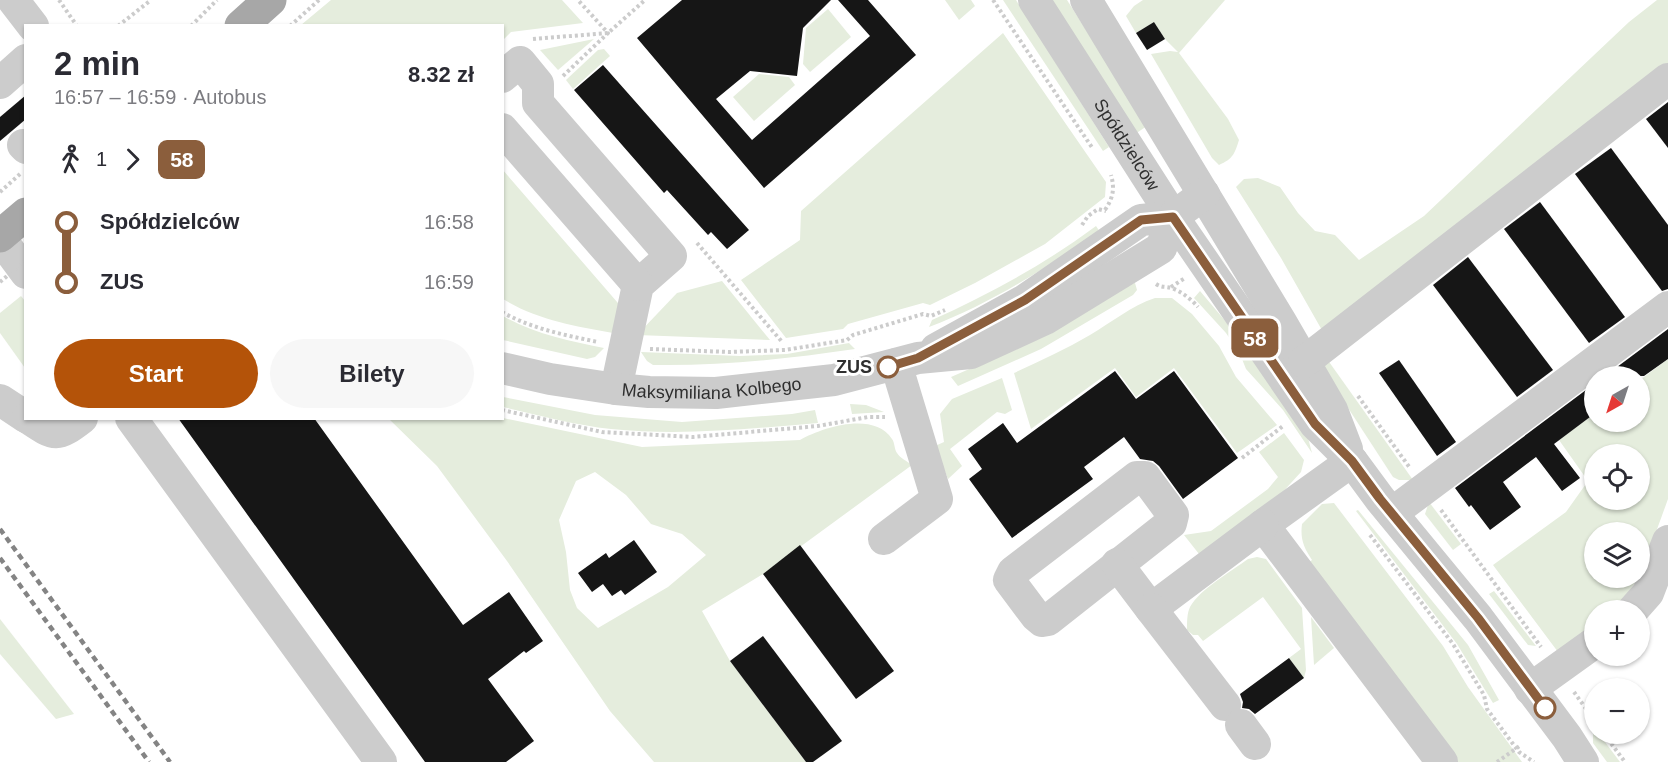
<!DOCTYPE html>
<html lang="pl">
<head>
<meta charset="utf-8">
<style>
  body { margin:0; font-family:Arial,sans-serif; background:#f7f7f7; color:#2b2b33; height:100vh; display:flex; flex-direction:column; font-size:22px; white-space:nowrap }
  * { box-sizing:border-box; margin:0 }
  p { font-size:20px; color:#7c7c81 }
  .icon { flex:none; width:33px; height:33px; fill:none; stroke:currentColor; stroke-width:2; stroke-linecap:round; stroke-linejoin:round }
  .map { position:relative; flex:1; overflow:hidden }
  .drawer { position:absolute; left:24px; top:24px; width:480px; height:396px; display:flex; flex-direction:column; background:#fff; border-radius:0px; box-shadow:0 2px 4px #0004 }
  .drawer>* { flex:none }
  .badge { padding:0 12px; border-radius:9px; font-size:21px; line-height:39px }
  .needle { width:39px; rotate:219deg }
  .buttons { position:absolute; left:1584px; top:366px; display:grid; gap:12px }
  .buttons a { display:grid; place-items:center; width:66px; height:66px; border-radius:50%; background:#fff; box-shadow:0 2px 4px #0004; font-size:30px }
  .map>.badge { position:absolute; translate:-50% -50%; box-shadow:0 0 0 3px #fff }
  .legs { display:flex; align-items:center; gap:9px; height:66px; padding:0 30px; font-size:20px }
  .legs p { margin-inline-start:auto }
  .overview { display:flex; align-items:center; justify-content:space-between; height:102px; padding:0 30px }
  h1 { font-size:33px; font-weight:700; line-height:45px }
  .primary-button { display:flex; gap:12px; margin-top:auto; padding:12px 30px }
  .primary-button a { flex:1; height:69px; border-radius:36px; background:#b45309; color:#fff; font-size:24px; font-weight:700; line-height:69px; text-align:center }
  .primary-button a+a { background:#f7f7f7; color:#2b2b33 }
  ul { padding:0 30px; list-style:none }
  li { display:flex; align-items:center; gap:21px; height:60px; font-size:22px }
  li i { display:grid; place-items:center; width:9px; height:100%; margin:0 8px; background:currentColor }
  li i::after { content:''; width:15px; height:15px; margin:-8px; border:4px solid; border-radius:50%; background:#fff }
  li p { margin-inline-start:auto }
  li:first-child i { background:linear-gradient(#0000 50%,currentColor 0) }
  li:last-child i { background:linear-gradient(currentColor 50%,#0000 0) }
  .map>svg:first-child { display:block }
  .green { fill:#e5eddd; fill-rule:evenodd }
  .building { fill:#161616 }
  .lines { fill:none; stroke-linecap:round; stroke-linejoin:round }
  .path { stroke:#ccc; stroke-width:4; stroke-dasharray:3 3; stroke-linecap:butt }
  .minor { stroke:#ccc; stroke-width:32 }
  .major { stroke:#a7a7a7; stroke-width:33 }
  .rail { stroke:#848484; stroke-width:4.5; stroke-dasharray:6 4.5; stroke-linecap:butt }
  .path-bridge { stroke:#ccc; stroke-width:4; stroke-dasharray:3 3; stroke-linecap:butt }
  .line-1-casing { stroke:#fff; stroke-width:14 }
  .line-1 { stroke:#8b5e3c; stroke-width:9 }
  .stop-1-dot { fill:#fff; stroke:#8b5e3c; stroke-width:3 }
  .labels { text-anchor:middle; stroke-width:6; stroke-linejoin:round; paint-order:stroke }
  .street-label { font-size:18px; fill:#2f2f2f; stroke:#fff }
  .stop-label { font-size:18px; font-weight:bold; fill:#2f2f2f; stroke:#fff; text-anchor:end }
</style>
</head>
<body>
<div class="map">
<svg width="1668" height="762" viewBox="0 0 1668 762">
  <rect width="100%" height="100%" fill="#fff"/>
  <g class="green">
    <path d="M331,0H562L583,23L511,32L503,40L502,26L301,25Z"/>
    <path d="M945,0H971L975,6L959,20Z"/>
    <path d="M1003,0H1016L1109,147L1103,151Z"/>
    <path d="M1046,0H1067L1147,126L1135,134Z"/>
    <path d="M1143,0H1225L1179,53L1228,119L1239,140C1235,153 1233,159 1219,165L1212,158L1151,54L1170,51L1178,52L1165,39L1154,22L1136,33L1126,16L1134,6Z"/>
    <path d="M1657,0H1668V67L1323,332L1281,258L1236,187L1244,179L1258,178L1280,187L1298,213L1315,231L1335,235L1359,260L1424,216L1629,22Z"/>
    <path d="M828,9L851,37L810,72L803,64L806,28Z"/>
    <path d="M1003,33L1106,182L1105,197L1045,244L975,283L930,305L923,303L848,324L843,329L786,338L741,280L800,240L801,211Z"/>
    <path d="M594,39L558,70L540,50Z"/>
    <path d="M604,49L610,56L573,89L566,80L598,50Z"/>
    <path d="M759,74L789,77L795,85L754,121L733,97Z"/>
    <path d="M502,169L624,310L613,333C575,326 537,320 503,299Z"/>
    <path d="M1096,226L1100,232C1045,268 991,304 929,327L932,320C990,294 1045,264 1096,226Z"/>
    <path d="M722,281L770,340L637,335L677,293Z"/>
    <path d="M1135,283L1137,290L1133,295L1041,349L958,386L951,377L1036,340L1128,285Z"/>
    <path d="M1200,291L1227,323L1308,438L1312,453L1283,410L1246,369L1240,354L1226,333L1194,298Z"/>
    <path d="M21,296L25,301V368L0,333V313Z"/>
    <path d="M1155,298H1172L1192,314L1219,346L1236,377L1277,425L1237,453L1174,368L1136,397L1115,368L1031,429L1014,373C1040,361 1066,349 1090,335C1112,322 1131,306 1155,298Z"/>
    <path d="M503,316C534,334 569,341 604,348L595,357L587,359L503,340Z"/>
    <path d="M849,343L855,349C786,359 723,366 653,365L647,361L641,352L740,356L787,354Z"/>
    <path d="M1327,359L1413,480H1399L1393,477L1324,371L1323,363Z"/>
    <path d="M1668,359V499L1640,576V532H1594V578H1639L1615,610H1594V628L1558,652L1493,565L1566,512L1588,481L1559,440L1594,414V422H1640V380ZM1594,454H1640V500H1594Z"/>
    <path d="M1002,378L1012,410L1005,414L997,412L950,449L962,466L948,479L935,446L944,442L940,414L952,399Z"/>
    <path d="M503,397L595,415L682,422L792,414L815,410L818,423C748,429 680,436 611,429C575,425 538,415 503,407Z"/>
    <path d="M850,404L866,405L884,412L852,414Z"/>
    <path d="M503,418L642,447L800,440C823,427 874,411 892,439C895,443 894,449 897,453C900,458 907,461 912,465L763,574L702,611L730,661L806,762H654L610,711L507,561L437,466L389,419ZM595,472L626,495L651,524L682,534L706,555L668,587L598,628L577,608L570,590L566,552L559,520L576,481Z"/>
    <path d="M1284,433L1304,460L1301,472L1280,495L1199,554L1184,535L1211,531L1268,489L1278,477L1259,452Z"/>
    <path d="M1429,502L1461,544L1453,550L1425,514Z"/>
    <path d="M1334,503L1443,646L1468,687L1522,762H1456L1307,564L1312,560C1304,548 1300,539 1302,524L1322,504Z"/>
    <path d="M1358,510L1468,645L1499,700L1493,703L1457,644L1356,511Z"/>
    <path d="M1257,557L1266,559L1302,608L1306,670L1304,678L1289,658L1301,649L1263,597L1203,641L1198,635H1193L1187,630C1187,622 1187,613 1190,607C1200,589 1232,571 1248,559Z"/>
    <path d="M1494,591L1536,646L1528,645L1489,594Z"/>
    <path d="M1311,617L1334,648L1314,665Z"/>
    <path d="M0,619L74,714L56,719L0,654Z"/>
    <path d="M1593,725L1594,734H1599L1620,762H1607L1593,743Z"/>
  </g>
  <g class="building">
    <path d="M682,0H831L803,28L797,76L750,71L716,99L752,140L870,36L838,0H868L916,55L764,188L637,38Z"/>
    <path d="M1154,22L1165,39L1147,50L1136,33Z"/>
    <path d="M603,65L749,230L727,249L711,232L708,235L667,190L664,193L574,90Z"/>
    <path d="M26,95V119L0,141V117Z"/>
    <path d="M1668,102V148L1646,119Z"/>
    <path d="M1611,148L1668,225V289L1662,291L1575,174Z"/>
    <path d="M1540,202L1625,317L1589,343L1504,229Z"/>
    <path d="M1468,257L1553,370L1517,397L1433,285Z"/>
    <path d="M1668,329V359L1644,376H1605Z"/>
    <path d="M1399,360L1456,442L1437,456L1379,373Z"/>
    <path d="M1115,371L1136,399L1174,371L1238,458L1183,499L1159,466L1153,461L1140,459L1124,437L1084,467L1093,479L1012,538L969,479L982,469L968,449L1003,423L1017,443Z"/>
    <path d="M1594,384V414L1554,444L1580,478L1562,491L1536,457L1503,482L1521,507L1490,530L1471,505L1469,507L1455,488Z"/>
    <path d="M178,418H314L463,625L509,592L543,641L526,653L524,651L488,679L534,741L506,762H425Z"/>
    <path d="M634,540L657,572L625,595L621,590L612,596L603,584L592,592L578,573L606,553L609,558Z"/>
    <path d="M800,545L894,671L856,699L763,574Z"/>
    <path d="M763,636L842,741L813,762H806L730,661Z"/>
    <path d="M1289,658L1304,678L1255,714L1249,709L1242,708L1243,702L1240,694Z"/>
  </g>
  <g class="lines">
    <g class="path">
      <path d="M59,0L77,26"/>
      <path d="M993,0L1093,149"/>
      <path d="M118,26L151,0"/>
      <path d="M191,26L217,0"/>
      <path d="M290,26L319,0"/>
      <path d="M533,39L608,33L645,0"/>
      <path d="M563,76L608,33L578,0"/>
      <path d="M0,192L20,174"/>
      <path d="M1105,210C1113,198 1115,189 1111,175"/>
      <path d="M1082,225L1088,216L1098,209L1106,211"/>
      <path d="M697,243L783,343"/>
      <path d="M1156,284C1162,288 1165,286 1171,288C1181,291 1191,299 1198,307"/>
      <path d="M1171,287L1185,278"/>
      <path d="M502,312C532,329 565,335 598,342"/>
      <path d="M650,349L729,352L785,350L847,340L853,335L923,314L931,316L945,310"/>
      <path d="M1358,396L1410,468"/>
      <path d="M502,410L602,432L693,437L818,426L868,417H885"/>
      <path d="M1242,458L1283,426"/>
      <path d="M1441,510L1541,647"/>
      <path d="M1370,535L1453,644L1484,695L1487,709L1519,752L1534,762"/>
      <path d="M1574,692L1594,720"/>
      <path d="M1604,734L1625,762"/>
      <path d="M1497,762L1521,745"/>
    </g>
    <g class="minor">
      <path d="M13,0L33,26"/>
      <path id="s1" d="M1034,0L1173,217L1315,424L1352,461L1380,499L1478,618L1567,737L1583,762"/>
      <path d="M1086,0L1281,322L1332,410L1347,449"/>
      <path d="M502,77L520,62L538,84V103L671,256L638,285L616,389"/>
      <path d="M0,83L26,60"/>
      <path d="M502,129L638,285"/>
      <path d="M23,145L26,148"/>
      <path d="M0,238L26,273"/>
      <path d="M936,349L1025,300L1141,220L1173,217"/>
      <path d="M1304,362L1668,79"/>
      <path id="s2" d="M502,368L550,379L616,389L649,392L716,393L834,380L918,358L971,353L1045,319L1161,248L1173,217L1204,194"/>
      <path d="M0,400L26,417"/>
      <path d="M28,418C55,436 56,438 82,418"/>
      <path d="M131,418L381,762"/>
      <path d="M1352,461L1263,525L1442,762"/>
      <path d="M1137,477H1145L1173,515L1171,523L1048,620L1042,621L1036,616L1009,580L1013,572Z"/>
      <path d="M1392,513L1668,307"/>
      <path d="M884,539L937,499L896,364"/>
      <path d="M1117,564L1151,609L1263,525"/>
      <path d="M1151,609L1225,705"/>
      <path d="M1633,610L1648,593L1668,541"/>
      <path d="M1530,689L1594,643"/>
      <path d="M1241,725L1255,744"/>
    </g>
    <g class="major">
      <path d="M241,26L270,0"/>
      <path d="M0,236L26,214"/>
    </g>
    <g class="rail">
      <path d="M0,529L170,762"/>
      <path d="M0,558L149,762"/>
    </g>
    <path class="path-bridge" d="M0,282L26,260"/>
  </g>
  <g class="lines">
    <g class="line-1-casing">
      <path id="line-1" d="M888,367L918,358L1025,300L1141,220L1173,217L1315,424L1352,461L1380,499L1478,618L1545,708"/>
    </g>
    <use href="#line-1" class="line-1"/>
  </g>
  <g class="stop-1-dot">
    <circle cx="888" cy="367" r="10"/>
    <circle cx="1545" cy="708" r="10"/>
  </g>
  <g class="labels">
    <g class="street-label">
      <text dy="6" stroke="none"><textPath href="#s1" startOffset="172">Spółdzielców</textPath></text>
      <text dy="6" stroke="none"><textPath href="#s2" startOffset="212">Maksymiliana Kolbego</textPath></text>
    </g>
    <g class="stop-label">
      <text x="872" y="373">ZUS</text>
    </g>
  </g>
</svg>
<div class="buttons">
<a><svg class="needle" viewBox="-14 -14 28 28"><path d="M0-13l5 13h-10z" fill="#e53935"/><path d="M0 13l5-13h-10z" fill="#7c7c81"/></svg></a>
<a><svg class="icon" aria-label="locate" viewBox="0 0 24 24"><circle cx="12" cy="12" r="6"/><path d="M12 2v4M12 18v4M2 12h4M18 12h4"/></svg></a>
<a><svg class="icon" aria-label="layers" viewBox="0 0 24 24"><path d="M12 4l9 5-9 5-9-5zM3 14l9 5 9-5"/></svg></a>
<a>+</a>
<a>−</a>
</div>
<b class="badge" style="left:1255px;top:338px;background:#8b5e3c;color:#fff">58</b>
<section class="drawer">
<div class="overview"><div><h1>2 min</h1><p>16:57 – 16:59 · Autobus</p></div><b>8.32 zł</b></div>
<div class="legs"><svg class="icon" aria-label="walk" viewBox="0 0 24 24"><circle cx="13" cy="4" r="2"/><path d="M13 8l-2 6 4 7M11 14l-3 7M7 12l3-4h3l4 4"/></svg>1<svg class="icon" aria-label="forward" viewBox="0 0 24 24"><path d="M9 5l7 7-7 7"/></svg><b class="badge" style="background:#8b5e3c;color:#fff">58</b></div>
<ul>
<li><i style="color:#8b5e3c"></i><b>Spółdzielców</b><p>16:58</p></li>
<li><i style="color:#8b5e3c"></i><b>ZUS</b><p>16:59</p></li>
</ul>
<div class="primary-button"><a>Start</a><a>Bilety</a></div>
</section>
</div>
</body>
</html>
